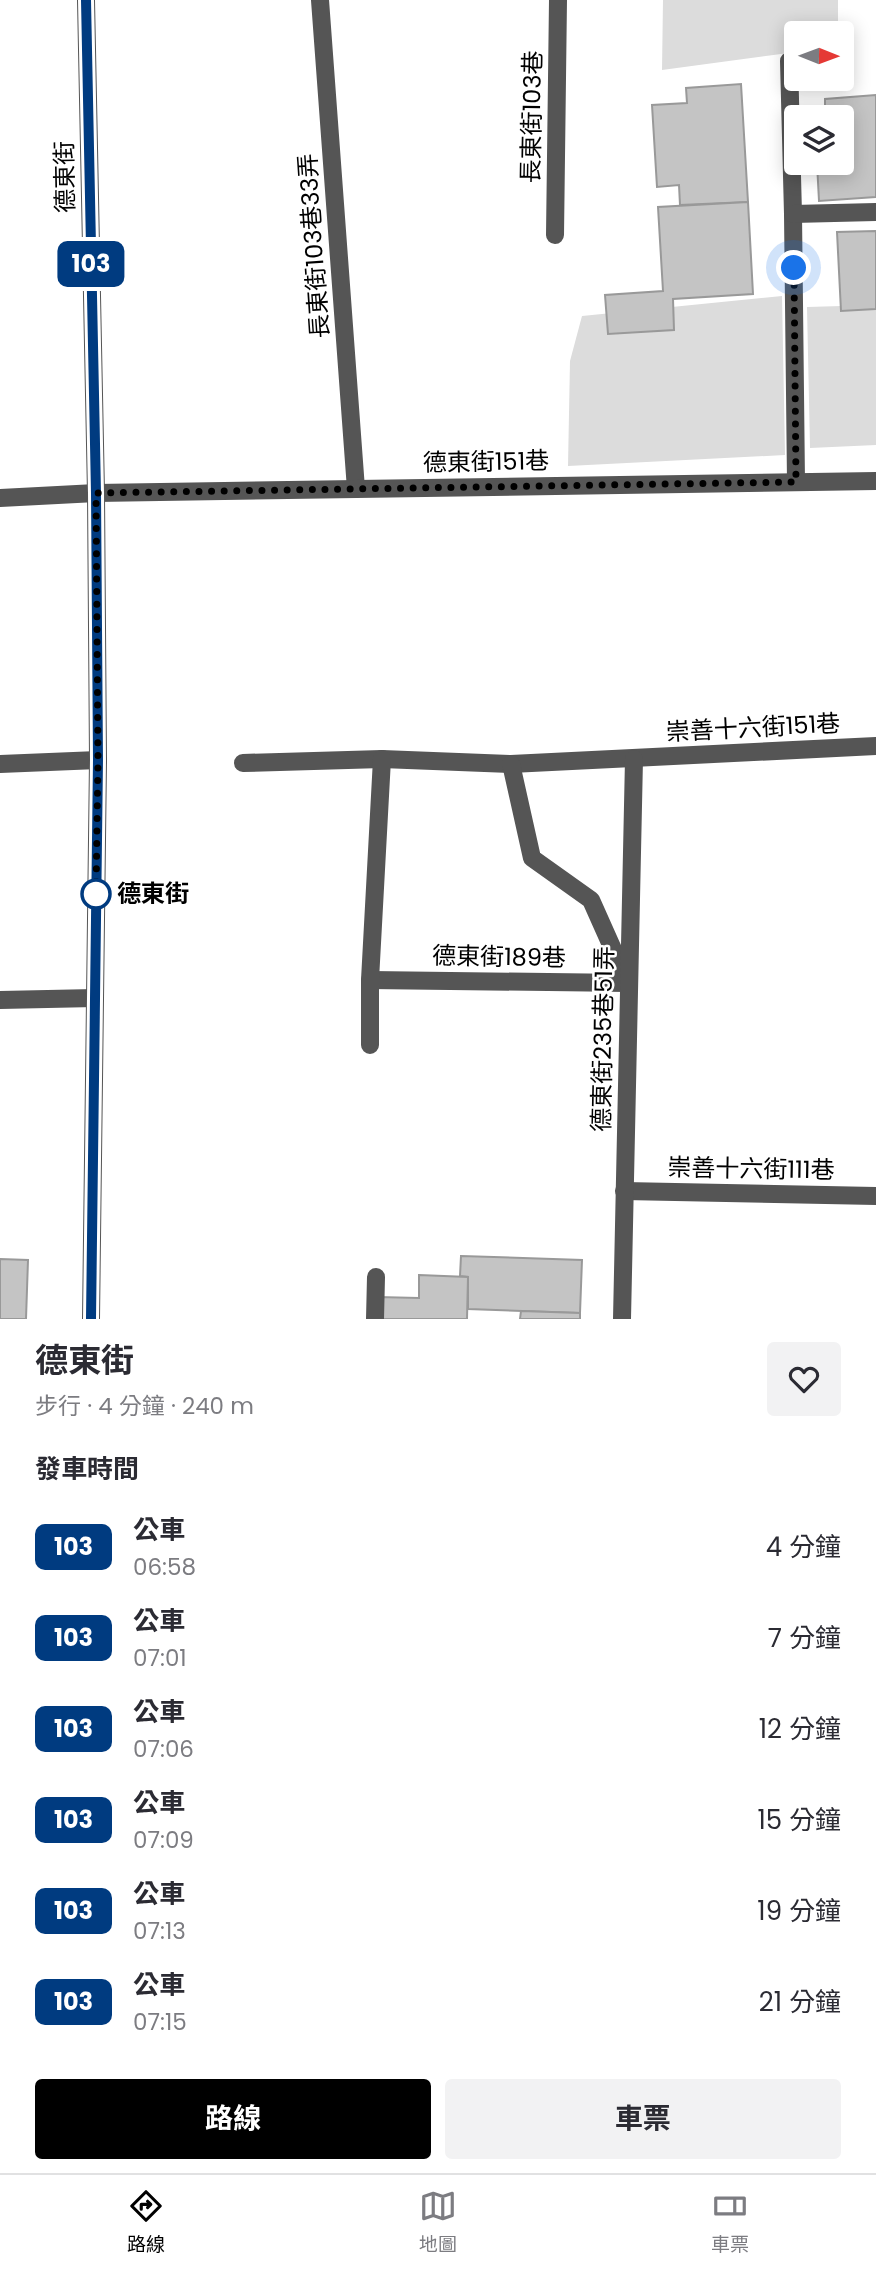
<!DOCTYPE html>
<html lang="zh-TW">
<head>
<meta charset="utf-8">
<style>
  body { margin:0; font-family:Poppins,"Noto Sans TC",sans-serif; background:#f2f2f3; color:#2b2b33; height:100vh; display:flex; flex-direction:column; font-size:26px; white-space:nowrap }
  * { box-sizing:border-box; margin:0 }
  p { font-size:23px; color:#7c7c81 }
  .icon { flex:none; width:38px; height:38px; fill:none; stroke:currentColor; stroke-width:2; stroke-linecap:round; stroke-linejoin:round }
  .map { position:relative; height:1319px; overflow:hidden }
  .details { display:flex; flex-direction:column; background:#fff; flex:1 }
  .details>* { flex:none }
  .badge { padding:0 14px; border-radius:10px; font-size:24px; line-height:46px }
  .needle { width:46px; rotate:91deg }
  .buttons { position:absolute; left:784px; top:21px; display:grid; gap:14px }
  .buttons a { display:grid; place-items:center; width:70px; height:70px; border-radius:7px; background:#fff; box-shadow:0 4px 18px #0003; font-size:35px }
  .you { position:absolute; width:35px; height:35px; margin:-18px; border:5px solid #fff; border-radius:50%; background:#1a73e8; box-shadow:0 0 0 10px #1a73e833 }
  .map>.badge { position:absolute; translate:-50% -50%; box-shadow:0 0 0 4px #fff }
  h2 { padding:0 35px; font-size:26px; line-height:63px }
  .round { display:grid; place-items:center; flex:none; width:74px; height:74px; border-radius:7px; background:#f2f2f3 }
  .overview { display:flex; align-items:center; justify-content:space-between; height:119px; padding:0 35px }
  h1 { font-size:33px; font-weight:700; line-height:52px }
  .button { display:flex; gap:14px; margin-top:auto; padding:14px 35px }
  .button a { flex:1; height:80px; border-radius:7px; background:#000; color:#fff; font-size:28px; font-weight:700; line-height:80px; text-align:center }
  .button a+a { background:#f2f2f3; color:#2b2b33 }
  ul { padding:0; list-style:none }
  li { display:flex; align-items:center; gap:21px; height:91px; padding:0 35px }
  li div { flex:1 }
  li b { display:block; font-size:26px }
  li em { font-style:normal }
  li .badge { min-width:77px; font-weight:700; text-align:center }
  .tab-bar { display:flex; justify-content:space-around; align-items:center; height:98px; border-top:2px solid #e1e1e2; background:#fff; font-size:19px; color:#7c7c81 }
  .tab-bar a { display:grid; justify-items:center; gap:4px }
  .tab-bar .current { color:#000 }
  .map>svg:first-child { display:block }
  .green { fill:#dcdcdc }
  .building { fill:#c4c4c4; stroke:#999; stroke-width:2 }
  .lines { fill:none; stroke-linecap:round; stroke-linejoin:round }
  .minor { stroke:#555; stroke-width:18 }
  .line-casing { stroke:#fff; stroke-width:16 }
  .line { stroke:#003b80; stroke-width:10 }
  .walk { stroke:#000; stroke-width:7; stroke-dasharray:0 12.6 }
  .stop-dot { fill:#fff; stroke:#003b80; stroke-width:3.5 }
  .labels { text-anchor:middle; stroke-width:5; stroke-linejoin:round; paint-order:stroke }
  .street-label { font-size:24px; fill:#000; stroke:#fff }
  .stop-label { font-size:24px; font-weight:bold; fill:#000; stroke:#fff; text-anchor:start }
</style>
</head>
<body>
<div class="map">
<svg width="876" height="1319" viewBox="0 0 876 1319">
  <rect width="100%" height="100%" fill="#fff"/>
  <g class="green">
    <path d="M663,0H838V33H796V52L662,70Z"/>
    <path d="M782,296L785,455L568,466L570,361L582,316Z"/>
    <path d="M876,305V445L810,448L807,307Z"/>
  </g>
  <g class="building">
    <path d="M741,84L748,202L680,205L679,185L657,187L652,105L687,103L686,88Z"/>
    <path d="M876,95V197L819,201L817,163H842V117H825V99Z"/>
    <path d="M748,202L753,294L673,299L674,330L608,334L605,295L663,291L658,207Z"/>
    <path d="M876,231V309L841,311L837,232Z"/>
    <path d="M461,1256L582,1260L580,1313L468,1309V1277L460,1276Z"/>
    <path d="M0,1259L28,1260L26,1319H0Z"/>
    <path d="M419,1275L468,1277L467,1319H377L378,1297L419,1298Z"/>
    <path d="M521,1311L580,1313V1319H520Z"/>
  </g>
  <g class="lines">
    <g class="minor">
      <path d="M86,0L96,493L98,760L91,1319"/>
      <path d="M320,0L356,489"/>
      <path d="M789,61L793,214L796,482"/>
      <path d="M793,214L876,212"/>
      <path d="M555,235L558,0"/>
      <path d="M0,498L96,493L876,481"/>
      <path d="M243,763L382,759L511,764L876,746"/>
      <path d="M0,764L98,760"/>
      <path d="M370,980L628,983L591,900L532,858L511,764"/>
      <path d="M0,1000L95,998"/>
      <path d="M370,1045V980L382,759"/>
      <path d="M624,1191L876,1196"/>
      <path d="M375,1319L376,1277"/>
      <path d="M622,1319L634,759"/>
    </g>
  </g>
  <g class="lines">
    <g class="line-casing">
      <path id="line" d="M86,0L96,493L98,760L91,1319"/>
    </g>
    <use href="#line" class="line"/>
    <path class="walk" d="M96,894L98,760L96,493L796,482L794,268"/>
  </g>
  <circle class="stop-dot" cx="96" cy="894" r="14"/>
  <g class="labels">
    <g class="street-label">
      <text transform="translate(532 117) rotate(-89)" y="8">長東街103巷</text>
      <text transform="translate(65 177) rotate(-91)" y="8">德東街</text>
      <text transform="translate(314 246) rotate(-94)" y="8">長東街103巷33弄</text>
      <text transform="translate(486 462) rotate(-1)" y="8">德東街151巷</text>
      <text transform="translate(753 728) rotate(-3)" y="8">崇善十六街151巷</text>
      <text transform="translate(499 957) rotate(1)" y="8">德東街189巷</text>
      <text transform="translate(603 1039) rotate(-89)" y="8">德東街235巷51弄</text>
      <text transform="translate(751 1169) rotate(1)" y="8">崇善十六街111巷</text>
    </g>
    <g class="stop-label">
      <text x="117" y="902">德東街</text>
    </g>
  </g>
</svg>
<div class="buttons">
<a><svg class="needle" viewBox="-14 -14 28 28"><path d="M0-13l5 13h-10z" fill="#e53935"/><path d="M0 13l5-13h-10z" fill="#7c7c81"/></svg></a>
<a><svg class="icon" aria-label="layers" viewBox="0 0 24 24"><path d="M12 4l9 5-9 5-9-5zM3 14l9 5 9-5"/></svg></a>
</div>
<div class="you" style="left:794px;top:268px"></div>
<b class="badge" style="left:91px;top:264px;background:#003b80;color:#fff">103</b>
</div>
<section class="details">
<div class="overview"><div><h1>德東街</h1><p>步行 · 4 分鐘 · 240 m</p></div><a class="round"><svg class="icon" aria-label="heart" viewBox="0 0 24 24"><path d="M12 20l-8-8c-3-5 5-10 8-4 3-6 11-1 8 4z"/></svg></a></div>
<h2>發車時間</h2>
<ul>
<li><span class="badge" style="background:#003b80;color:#fff">103</span><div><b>公車</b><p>06:58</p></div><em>4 分鐘</em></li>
<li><span class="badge" style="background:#003b80;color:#fff">103</span><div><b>公車</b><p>07:01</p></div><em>7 分鐘</em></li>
<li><span class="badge" style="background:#003b80;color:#fff">103</span><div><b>公車</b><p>07:06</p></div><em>12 分鐘</em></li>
<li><span class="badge" style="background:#003b80;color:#fff">103</span><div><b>公車</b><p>07:09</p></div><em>15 分鐘</em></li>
<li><span class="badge" style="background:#003b80;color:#fff">103</span><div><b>公車</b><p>07:13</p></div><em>19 分鐘</em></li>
<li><span class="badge" style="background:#003b80;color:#fff">103</span><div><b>公車</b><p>07:15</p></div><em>21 分鐘</em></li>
</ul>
<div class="button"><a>路線</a><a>車票</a></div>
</section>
<nav class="tab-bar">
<a class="current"><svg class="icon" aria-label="directions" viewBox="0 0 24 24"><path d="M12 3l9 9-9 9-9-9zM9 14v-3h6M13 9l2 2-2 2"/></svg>路線</a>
<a><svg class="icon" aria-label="map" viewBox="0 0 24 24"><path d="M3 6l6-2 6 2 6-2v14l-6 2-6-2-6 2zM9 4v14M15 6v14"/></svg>地圖</a>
<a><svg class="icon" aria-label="tickets" viewBox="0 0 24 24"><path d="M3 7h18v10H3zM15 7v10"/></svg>車票</a>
</nav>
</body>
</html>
